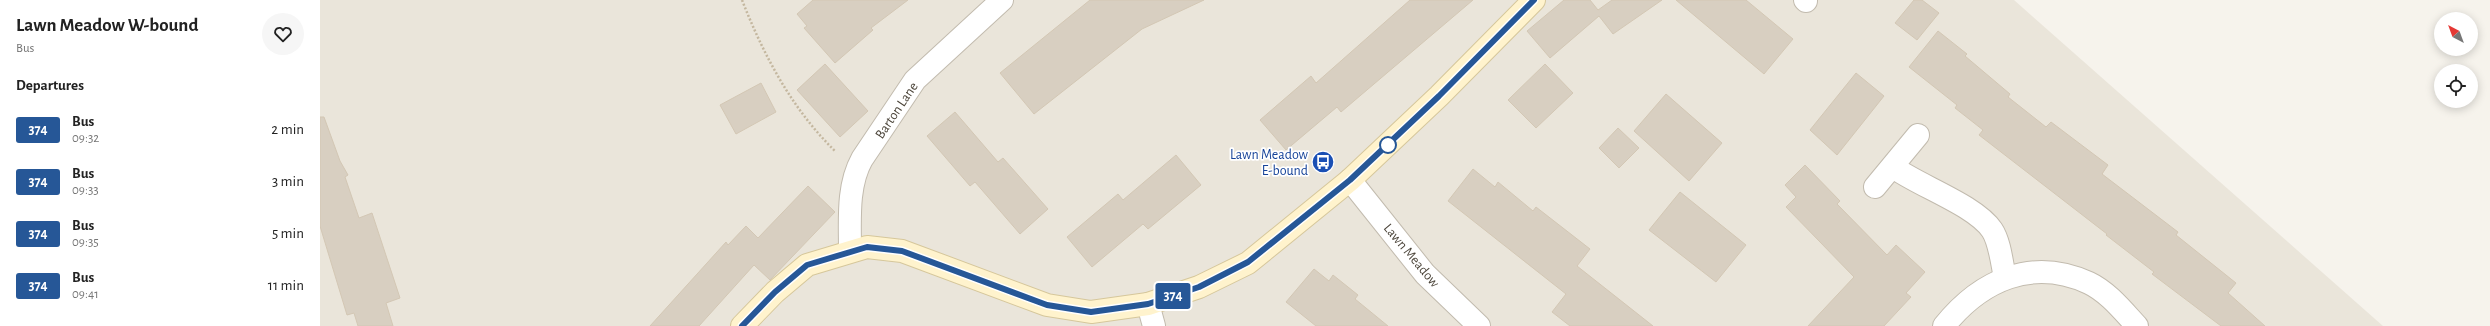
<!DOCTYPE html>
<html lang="en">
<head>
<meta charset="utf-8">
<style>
  body { margin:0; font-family:"Alegreya Sans",sans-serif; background:#f6f6f6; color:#222; height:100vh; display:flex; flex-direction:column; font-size:15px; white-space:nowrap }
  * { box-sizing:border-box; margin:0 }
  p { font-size:13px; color:#767676 }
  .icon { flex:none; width:22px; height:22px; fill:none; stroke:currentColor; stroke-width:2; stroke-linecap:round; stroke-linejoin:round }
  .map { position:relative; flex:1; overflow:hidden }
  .drawer { display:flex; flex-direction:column; background:#fff; width:320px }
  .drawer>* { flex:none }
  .badge { padding:0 8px; border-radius:3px; font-size:14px; line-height:26px }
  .needle { width:26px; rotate:319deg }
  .buttons { position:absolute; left:2114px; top:12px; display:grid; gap:8px }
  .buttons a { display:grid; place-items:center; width:44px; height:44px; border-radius:50%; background:#fff; box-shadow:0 2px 10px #0003; font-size:20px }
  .map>.badge { position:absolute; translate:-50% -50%; box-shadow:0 0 0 2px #fff }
  h2 { padding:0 16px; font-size:15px; line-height:36px }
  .round { display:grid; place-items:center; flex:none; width:42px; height:42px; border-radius:21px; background:#f6f6f6 }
  .overview { display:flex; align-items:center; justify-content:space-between; height:68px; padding:0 16px }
  h1 { font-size:19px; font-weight:700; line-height:30px }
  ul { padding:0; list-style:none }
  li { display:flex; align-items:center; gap:12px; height:52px; padding:0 16px }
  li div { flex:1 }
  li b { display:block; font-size:15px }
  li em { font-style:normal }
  li .badge { min-width:44px; font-weight:700; text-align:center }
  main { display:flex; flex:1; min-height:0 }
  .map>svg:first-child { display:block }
  .residential { fill:#eae5da }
  .building { fill:#d8cfc1; stroke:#d3c7b4 }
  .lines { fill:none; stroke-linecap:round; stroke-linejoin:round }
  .street-casing { stroke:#c2bbae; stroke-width:24 }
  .secondary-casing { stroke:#d6c79b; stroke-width:24 }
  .path { stroke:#c4b79f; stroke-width:2.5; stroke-dasharray:2 2; stroke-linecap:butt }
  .street { stroke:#fff; stroke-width:22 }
  .secondary { stroke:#fff3cd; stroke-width:22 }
  .line-casing { stroke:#fff; stroke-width:9 }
  .line { stroke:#265797; stroke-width:6 }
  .stop-dot { fill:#fff; stroke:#265797; stroke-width:2 }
  .labels { text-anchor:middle; stroke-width:3.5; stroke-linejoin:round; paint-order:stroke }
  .street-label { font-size:14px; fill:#4b4439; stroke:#fff }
  .transit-label { font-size:14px; fill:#164399; stroke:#fff; text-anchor:end }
</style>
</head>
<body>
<main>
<section class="drawer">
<div class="overview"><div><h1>Lawn Meadow W-bound</h1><p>Bus</p></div><a class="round"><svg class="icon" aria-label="heart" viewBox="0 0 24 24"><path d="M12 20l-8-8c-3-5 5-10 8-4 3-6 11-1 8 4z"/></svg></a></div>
<h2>Departures</h2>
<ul>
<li><span class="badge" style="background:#265797;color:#fff">374</span><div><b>Bus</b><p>09:32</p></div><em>2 min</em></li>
<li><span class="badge" style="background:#265797;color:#fff">374</span><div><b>Bus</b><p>09:33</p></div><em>3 min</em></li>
<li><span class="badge" style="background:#265797;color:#fff">374</span><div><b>Bus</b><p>09:35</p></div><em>5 min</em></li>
<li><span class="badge" style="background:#265797;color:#fff">374</span><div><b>Bus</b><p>09:41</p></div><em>11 min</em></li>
</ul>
</section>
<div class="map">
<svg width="2170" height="326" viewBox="0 0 2170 326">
  <rect width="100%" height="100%" fill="#f6f3ec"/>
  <path class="residential" d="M0,0H1694L2063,326H0Z"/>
  <g class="building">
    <path d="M493,0H588L551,28L553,30L515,63L484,28L487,26L477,14Z"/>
    <path d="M770,0H884L822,29L714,114L680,73Z"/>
    <path d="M1090,0H1153L1021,112L1017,107L966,150L940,120L991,76L996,83Z"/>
    <path d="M1244,0H1270L1278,10L1292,0H1342L1293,34L1279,16L1230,58L1207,31Z"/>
    <path d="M1356,0H1426L1473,39L1444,74Z"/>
    <path d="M1594,0H1602L1619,13L1597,40L1575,23Z"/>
    <path d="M1618,31L1647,54L1645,56L1690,94L1688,97L1726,127L1731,122L1788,165L1782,174L1858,232L1856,235L1916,283L1908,293L1945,326H1901L1832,274L1834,272L1786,235L1787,234L1659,135L1663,130L1635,108L1637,105L1589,67Z"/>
    <path d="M505,64L548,111L520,137L477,90Z"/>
    <path d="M1225,64L1253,93L1216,128L1188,100Z"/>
    <path d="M1536,73L1564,96L1517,155L1490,130Z"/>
    <path d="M441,83L456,112L416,134L400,105Z"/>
    <path d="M1346,94L1402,143L1369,181L1314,131Z"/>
    <path d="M635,112L678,162L683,158L728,209L700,234L655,182L650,186L607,136Z"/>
    <path d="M0,117H4L20,161L28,175L25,177L39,218L52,213L80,298L66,303L73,326H38L34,313L27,315L0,226Z"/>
    <path d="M1298,128L1319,148L1299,168L1279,148Z"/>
    <path d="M856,155L881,185L828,229L823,224L772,267L747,237L798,194L803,200Z"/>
    <path d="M1485,165L1520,201L1517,204L1567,255L1576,245L1605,272L1586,293L1591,297L1564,326H1488L1534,277L1466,207L1476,197L1465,185Z"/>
    <path d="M1153,169L1175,187L1178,182L1213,211L1216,207L1270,249L1257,266L1333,326H1250L1232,312L1246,294L1128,201Z"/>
    <path d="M488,186L515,212L450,280L434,265L379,326H330L406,242L408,245L426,226L438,238Z"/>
    <path d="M1360,192L1426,245L1396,282L1329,230Z"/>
    <path d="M994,269L1009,281L1013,275L1038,295L1035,299L1068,326H996L966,302Z"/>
  </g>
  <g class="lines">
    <g class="street-casing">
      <g id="street">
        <path d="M1485,0L1486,1"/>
        <path d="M1573,167C1599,186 1655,205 1672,230C1680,242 1682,264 1685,278"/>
        <path d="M1030,180L1105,274L1159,326"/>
        <path d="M1555,187L1598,135"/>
        <path d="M530,251C530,220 527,186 542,159L595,80L682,0"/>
        <path d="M828,304L834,326"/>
        <path d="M1624,326C1661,280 1712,257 1769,283C1788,292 1803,311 1817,326"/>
      </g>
    </g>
    <g class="secondary-casing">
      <path id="secondary" d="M422,326L455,292L487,265L547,247L582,251L727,305L771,312L828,304L879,287L928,263L1030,180L1119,96L1214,0"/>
    </g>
    <path class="path" d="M422,0C444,56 472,109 515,151"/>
    <use href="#street" class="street"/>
    <use href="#secondary" class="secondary"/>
  </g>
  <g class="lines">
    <g class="line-casing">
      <path id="line" d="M422,326L455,292L487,265L547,247L582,251L727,305L771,312L828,304L879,287L928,262L1030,180L1119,96L1214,0"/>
    </g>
    <use href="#line" class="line"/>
  </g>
  <defs>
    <g id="bus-disc" transform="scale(1.15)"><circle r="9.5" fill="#1a4fb4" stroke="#fff"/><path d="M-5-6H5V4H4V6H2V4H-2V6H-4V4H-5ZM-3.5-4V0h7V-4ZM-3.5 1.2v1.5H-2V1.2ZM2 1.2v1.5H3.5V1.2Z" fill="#fff"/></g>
  </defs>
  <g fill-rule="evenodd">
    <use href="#bus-disc" x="1003" y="162"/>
  </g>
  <circle class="stop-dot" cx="1068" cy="145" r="8"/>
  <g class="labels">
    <g class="street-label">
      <text transform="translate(576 110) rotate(-56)" y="5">Barton Lane</text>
      <text transform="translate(1092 255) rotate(50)" y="5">Lawn Meadow</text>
    </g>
    <g class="transit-label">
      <text x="988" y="159">Lawn Meadow<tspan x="988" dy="16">E-bound</tspan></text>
    </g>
  </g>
</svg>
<div class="buttons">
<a><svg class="needle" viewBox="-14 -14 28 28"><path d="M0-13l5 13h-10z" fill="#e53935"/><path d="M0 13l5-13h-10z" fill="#767676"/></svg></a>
<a><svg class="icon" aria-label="locate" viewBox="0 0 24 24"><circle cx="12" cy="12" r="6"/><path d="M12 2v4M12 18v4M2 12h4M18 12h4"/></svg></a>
</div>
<b class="badge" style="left:853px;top:296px;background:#265797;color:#fff">374</b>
</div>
</main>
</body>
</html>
